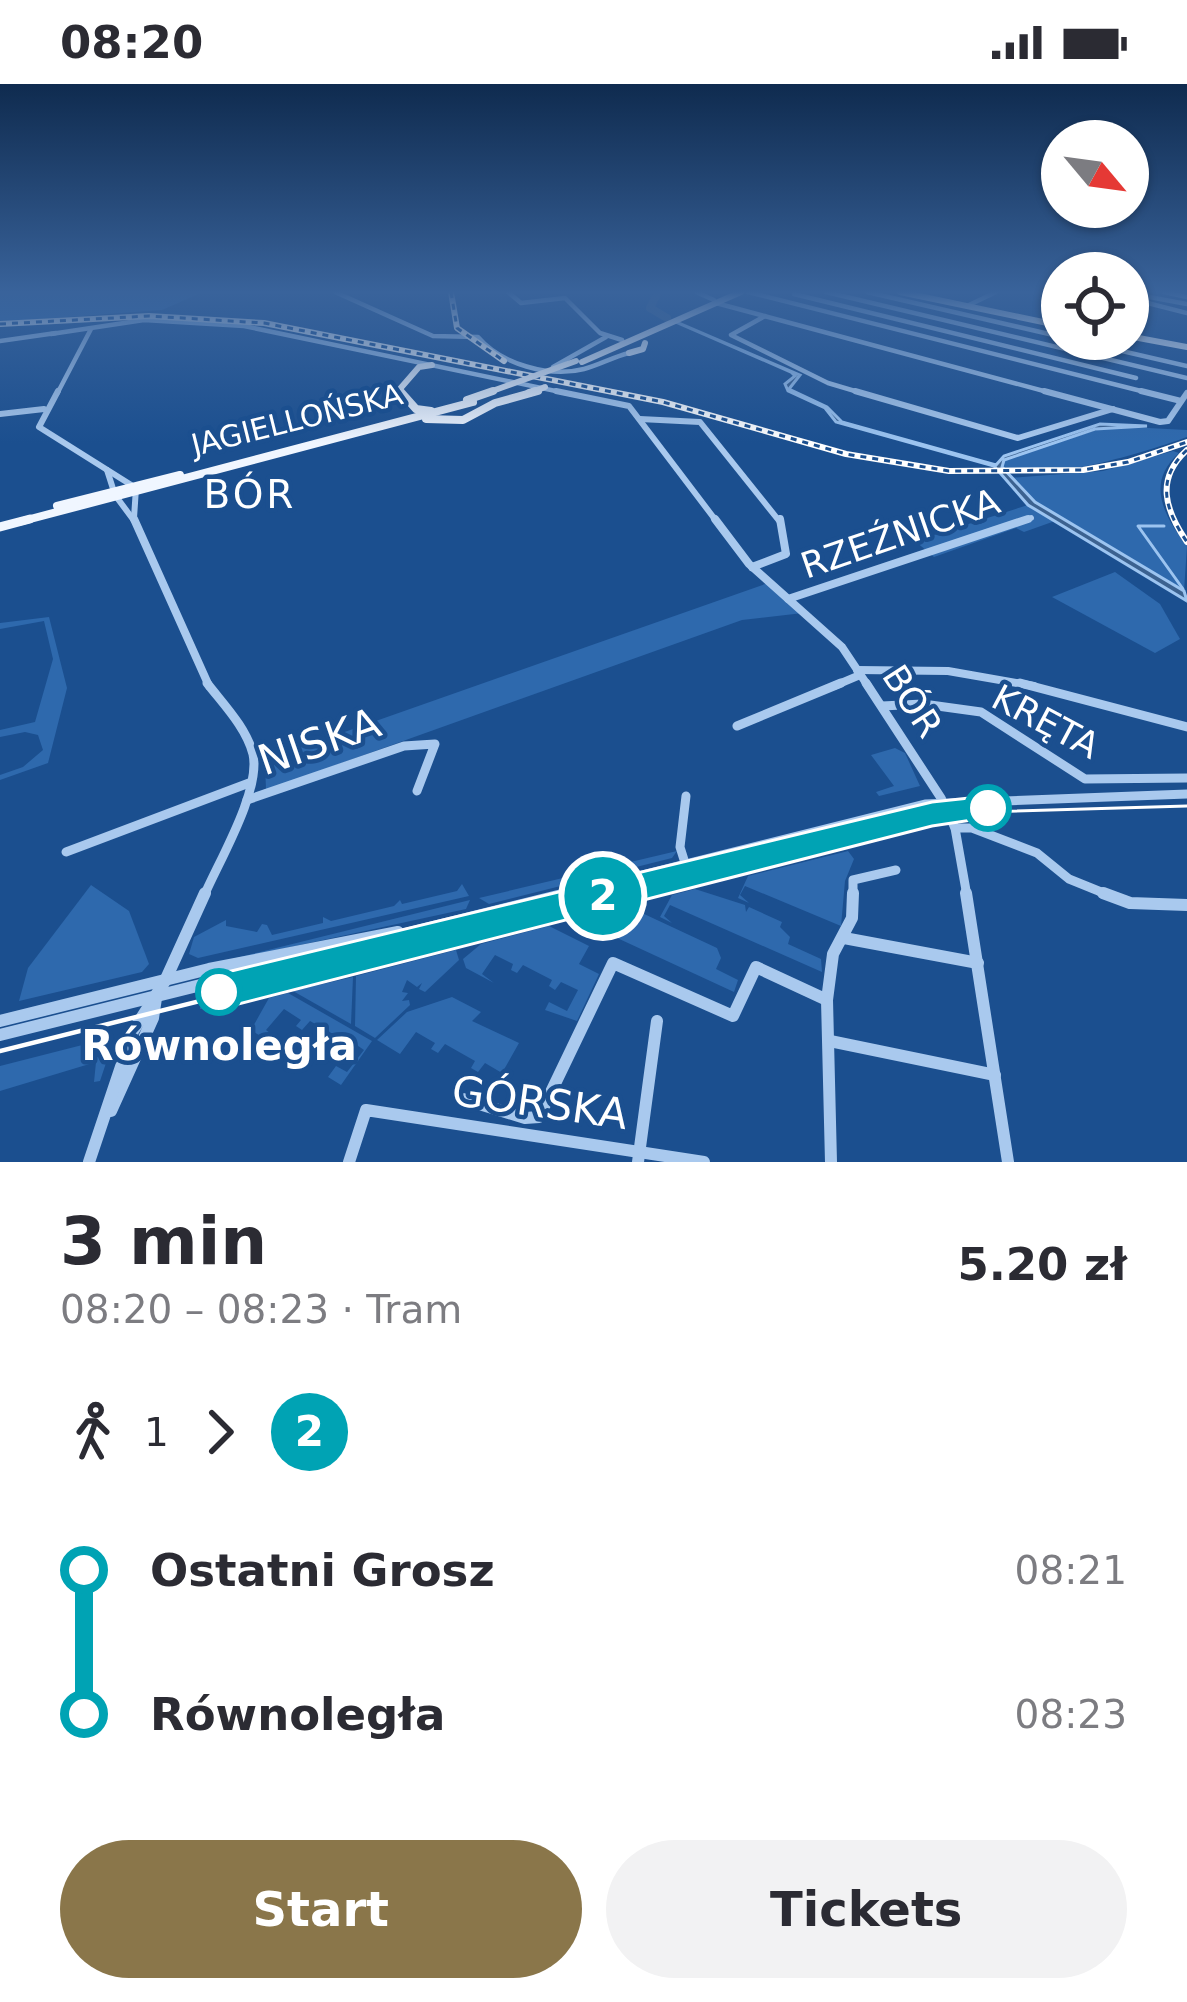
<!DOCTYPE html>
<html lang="en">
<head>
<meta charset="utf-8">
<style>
  body { margin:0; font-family:"DejaVu Sans",sans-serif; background:#f2f2f3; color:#2b2b33; height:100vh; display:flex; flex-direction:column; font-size:45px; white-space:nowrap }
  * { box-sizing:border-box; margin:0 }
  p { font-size:39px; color:#7c7c81 }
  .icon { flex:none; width:66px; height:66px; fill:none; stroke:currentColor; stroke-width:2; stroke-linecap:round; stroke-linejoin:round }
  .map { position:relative; height:1078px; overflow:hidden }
  .panel { display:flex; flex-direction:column; background:#fff; flex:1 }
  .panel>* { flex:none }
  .badge { padding:0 24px; border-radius:39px; font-size:42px; line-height:78px }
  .needle { width:78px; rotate:119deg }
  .buttons { position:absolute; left:1041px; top:36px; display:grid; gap:24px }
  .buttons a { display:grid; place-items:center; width:108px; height:108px; border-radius:50%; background:#fff; box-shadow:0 3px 9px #0004; font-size:60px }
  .map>.badge { position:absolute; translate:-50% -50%; box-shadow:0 0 0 6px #fff }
  .legs { display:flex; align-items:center; gap:18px; height:132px; padding:0 60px; font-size:39px }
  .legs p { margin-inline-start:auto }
  .headline { display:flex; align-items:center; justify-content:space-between; height:204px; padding:0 60px }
  h1 { font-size:66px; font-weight:800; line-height:90px }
  .action { display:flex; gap:24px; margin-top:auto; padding:24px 60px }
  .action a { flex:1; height:138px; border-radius:72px; background:#8a764a; color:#fff; font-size:48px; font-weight:800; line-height:138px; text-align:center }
  .action a+a { background:#f2f2f3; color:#2b2b33 }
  ul { padding:0 60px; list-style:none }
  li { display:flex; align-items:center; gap:42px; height:144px; font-size:45px }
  li i { display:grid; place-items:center; width:18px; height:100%; margin:0 15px; background:currentColor }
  li i::after { content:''; width:30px; height:30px; margin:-15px; border:9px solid; border-radius:50%; background:#fff }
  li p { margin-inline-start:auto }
  li:first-child i { background:linear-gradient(#0000 50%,currentColor 0) }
  li:last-child i { background:linear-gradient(currentColor 50%,#0000 0) }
  .status { display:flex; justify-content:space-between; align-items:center; height:84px; padding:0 60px; background:#fff; direction:ltr }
  .status svg { height:33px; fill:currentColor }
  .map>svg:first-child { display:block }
  .green { fill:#2e69ad }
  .water { fill:#3c6290; stroke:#9cc4f0; stroke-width:3 }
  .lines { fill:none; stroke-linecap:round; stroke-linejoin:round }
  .stream { stroke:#9cc4f0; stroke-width:3 }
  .river { stroke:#3c6290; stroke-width:8 }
  .minor-far4 { stroke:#a9c9ee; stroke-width:4.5 }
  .minor-far3 { stroke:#a9c9ee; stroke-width:6 }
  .minor-far2 { stroke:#a9c9ee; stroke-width:8 }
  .minor-far1 { stroke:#a9c9ee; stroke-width:9 }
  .minor { stroke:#a9c9ee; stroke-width:12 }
  .major-far2 { stroke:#f0f6ff; stroke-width:6 }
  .major-far1 { stroke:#f0f6ff; stroke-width:8 }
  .major { stroke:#f0f6ff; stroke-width:9 }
  .tram-far1 { stroke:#fff; stroke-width:3 }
  .tram { stroke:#fff; stroke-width:4.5 }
  .rail-casing { stroke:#fff; stroke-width:6 }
  .rail { stroke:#1b4f8f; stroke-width:3; stroke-dasharray:6; stroke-linecap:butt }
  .major-bridge-far1 { stroke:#f0f6ff; stroke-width:6 }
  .major-bridge { stroke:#f0f6ff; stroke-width:8 }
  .line-1 { fill:#00a3b4; stroke:#fff; stroke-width:3 }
  .stop-1-dot { fill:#fff; stroke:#00a3b4; stroke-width:6 }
  .labels { text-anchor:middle; stroke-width:9; stroke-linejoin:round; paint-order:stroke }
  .far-street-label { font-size:30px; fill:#fff; stroke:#1b4f8f }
  .street-label { font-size:36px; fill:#fff; stroke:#1b4f8f }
  .neighbourhood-label { font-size:39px; letter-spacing:3px; fill:#fff; stroke:#1b4f8f }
  .near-street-label { font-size:42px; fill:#fff; stroke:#1b4f8f }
  .near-stop-label { font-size:42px; font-weight:bold; fill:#fff; stroke:#1b4f8f }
</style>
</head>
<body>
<div class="status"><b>08:20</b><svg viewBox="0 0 49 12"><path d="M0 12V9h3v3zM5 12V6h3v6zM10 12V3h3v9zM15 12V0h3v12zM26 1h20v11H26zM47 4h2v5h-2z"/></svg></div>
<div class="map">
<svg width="1187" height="1078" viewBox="0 0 1187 1078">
  <rect width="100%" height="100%" fill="#1b4f8f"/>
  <g class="green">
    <path d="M0,208H203L162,226L0,238Z"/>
    <path d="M1109,342L1187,346V353C1149,367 1034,403 1002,383L1004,376Z"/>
    <path d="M1173,367L1179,369C1145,399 1164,432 1187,462L1184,507L1035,418L1008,394L1103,387Z"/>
    <path d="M1028,421L1055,437L1024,448L1016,444L934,473L915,457Z"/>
    <path d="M1115,488L1160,520L1180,555L1155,569L1052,513Z"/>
    <path d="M768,499L803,529L742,536L266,706L265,676Z"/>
    <path d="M49,533L67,604L48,679L0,696V691L23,683L43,666L38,651L25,648L0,653V646L35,638L53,575L44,537L0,545V539Z"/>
    <path d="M895,664L905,669L920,702L879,712L876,708L894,702L871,671Z"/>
    <path d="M925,728L926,730L261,896L283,887Z"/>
    <path d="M893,744L897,750L200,925L201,918Z"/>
    <path d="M677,767L672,774L489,820L479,814Z"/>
    <path d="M848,767L854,775L845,797L841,842L745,802L740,811L749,819L738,814L748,792Z"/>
    <path d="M462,800L469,812L198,874L189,870L194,853L226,836V842L257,848L262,840L267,841L272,851L323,839V833L331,837L394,822L400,816L402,820L457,807Z"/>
    <path d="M91,801L129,827L149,880L142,888L19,917L28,884Z"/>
    <path d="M695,805L745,821L746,828L749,823L782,838L780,843L790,853L788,860L821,875L822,888L670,821L664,832L672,839L660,833L672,811Z"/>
    <path d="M470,816L466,825L204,882Z"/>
    <path d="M627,822L717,864L721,874L716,885L738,896L734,908L589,841L596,830Z"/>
    <path d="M549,842L589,862L579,880L599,890L577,937L545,926L549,918L567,927L578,906L561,898L555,906L549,902L552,896L523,881L517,889L511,886L513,880L495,871L482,890L494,899L466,884L463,875L481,860Z"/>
    <path d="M456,866L459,876L425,908L419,905L422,899L417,903L407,896L402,908L408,909L402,917L409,916L410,921L375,954L355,942L356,892Z"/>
    <path d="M353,893L351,940L293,907Z"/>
    <path d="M288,909L372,957L341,1001L328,993L336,982L347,988L364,966L348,955L340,964L334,960L338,953L310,937L302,946L296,942L301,936L284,925L266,946L278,955L273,960L251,946L269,914Z"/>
    <path d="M452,913L481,928L472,937L519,959L502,989L485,979L478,988L471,984L475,977L445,960L438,969L431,965L435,959L416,948L400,970L377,956L407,928Z"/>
    <path d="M98,957L107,976L100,997L94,998L96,978L0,1007V982Z"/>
  </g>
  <path class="water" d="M676,238L800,291L789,305L827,323L842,338L996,381L1004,372L1100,340L1147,342L1095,345L1004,376L1002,383L1035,418L1184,507L1187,517L1028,421L994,382L836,338L825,324L788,307L785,300L795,292L791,288Z"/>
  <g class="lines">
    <path class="stream" d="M1164,442H1138L1183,505"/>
    <path class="river" d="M658,208L650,224L667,234"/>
    <g class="minor-far4">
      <path d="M335,208L433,252L478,253C501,280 549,294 584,285C599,281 613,273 629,269"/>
      <path d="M508,208L521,219L565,214L600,249L622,256"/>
      <path d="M696,208L714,216"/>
      <path d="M748,208L1153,310"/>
      <path d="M826,208L1187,294"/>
      <path d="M867,208L1062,253"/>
      <path d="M1164,208L1187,213"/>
      <path d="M1128,209L1187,220"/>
      <path d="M794,210L1136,294"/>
      <path d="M1128,214L1187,229"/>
      <path d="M716,219L1055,310"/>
      <path d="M969,221L996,208"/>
      <path d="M765,232L731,251L828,299L865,310"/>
      <path d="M51,250L144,236L244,242L570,310"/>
      <path d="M1070,255L1187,282"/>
      <path d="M0,257L56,249"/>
      <path d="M553,283L606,253"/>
      <path d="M57,310L91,245"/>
    </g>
    <g class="minor-far3">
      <path d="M58,307L39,343L136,404L134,434"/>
      <path d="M556,307L629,322L717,438"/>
      <path d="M855,307L1018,354L1113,325"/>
      <path d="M1044,307L1160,338L1168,337L1187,309"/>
      <path d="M1141,307L1181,317"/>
      <path d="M0,330L44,325"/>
      <path d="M640,335L700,338L780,438"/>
      <path d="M107,386L115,411L135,438"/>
      <path d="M1019,438L1031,434"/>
    </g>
    <g class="minor-far2">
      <path d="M134,435L209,602"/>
      <path d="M715,435L749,480L842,563L868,602"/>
      <path d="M752,483L786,470L780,435"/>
      <path d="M788,515L1028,435"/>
      <path d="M857,586L948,587L1034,602"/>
      <path d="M834,602L860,591"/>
    </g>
    <g class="minor-far1">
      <path d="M866,599L941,714L955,744L967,812"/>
      <path d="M1020,599L1187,643"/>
      <path d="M882,622L923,620L981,628L1085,695L1187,694"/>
      <path d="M737,642L841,599"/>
      <path d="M247,716L404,662L435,660L417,707"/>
      <path d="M955,744H972L1037,769L1069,795L1111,812"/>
      <path d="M66,768L249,699"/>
      <path d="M685,779L680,763L686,712"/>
      <path d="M204,812C219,777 261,707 253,670C246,643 223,620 207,599"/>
      <path d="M558,812L925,720L1187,710"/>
      <path d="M853,812V796L896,786"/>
    </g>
    <g class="minor">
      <path d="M966,809L1008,1078"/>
      <path d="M1103,809L1130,819L1187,821"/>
      <path d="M844,854L978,879"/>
      <path d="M0,937L209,885L398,848"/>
      <path d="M0,951L570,809"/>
      <path d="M830,957L995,991"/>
      <path d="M463,1015L525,1034L539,1033L613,879L733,932L756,883L827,916"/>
      <path d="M111,1027L153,934L156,914"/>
      <path d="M89,1078L133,947L165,897L205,809"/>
      <path d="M349,1078L366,1026L704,1078"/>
      <path d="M638,1078L657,937"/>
      <path d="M831,1078L827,916L833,870L852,834L853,809"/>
    </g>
    <g class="major-far2">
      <path d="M900,208L1062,242"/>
      <path d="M1128,252L1187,263"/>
      <path d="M629,269L643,265L645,259"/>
      <path d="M582,278L741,208"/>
      <path d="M402,310L399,306L419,283L432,281"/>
      <path d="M528,310L545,303L529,309"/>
    </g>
    <g class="major-far1">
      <path d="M400,307L416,325L431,327"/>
      <path d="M529,309L535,307"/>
      <path d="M426,335L463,336L495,319L538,307"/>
      <path d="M57,422L180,391"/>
      <path d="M19,438L473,318"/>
    </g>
    <path class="major" d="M0,443L30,435"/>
    <path class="tram-far1" d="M620,812L950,729L1187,722"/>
    <path class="tram" d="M0,967L632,809"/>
    <g class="rail-casing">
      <g id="rail">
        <path d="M451,208L457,244L504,277"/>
        <path d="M0,240L149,232L264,239L663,318L846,370L949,387L1083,386L1128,378L1187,358"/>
        <path d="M1187,366C1155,395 1165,426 1187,458"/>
      </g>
    </g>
    <use href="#rail" class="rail"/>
    <path class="major-bridge-far1" d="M484,310L576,277"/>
    <path class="major-bridge" d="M467,316L493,307"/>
  </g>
  <linearGradient id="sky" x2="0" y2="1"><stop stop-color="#0f2b4f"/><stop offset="0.58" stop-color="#39639b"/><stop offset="1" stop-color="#39639b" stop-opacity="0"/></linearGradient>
  <rect width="1187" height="359" fill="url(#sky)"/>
  <path class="line-1" d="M988,712L999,716L1003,724L999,732L932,742L219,925L206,920L201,908L206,896L219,890L932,718Z"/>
  <g class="stop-1-dot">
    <circle cx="988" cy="724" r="21"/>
    <circle cx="219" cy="908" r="21"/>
  </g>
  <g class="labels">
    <g class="far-street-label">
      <text transform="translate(297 336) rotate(-14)" y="10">JAGIELLOŃSKA</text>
    </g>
    <g class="street-label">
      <text transform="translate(900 449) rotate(-19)" y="13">RZEŹNICKA</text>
      <text transform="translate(913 617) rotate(57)" y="13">BÓR</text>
      <text transform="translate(1046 637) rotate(28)" y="13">KRĘTA</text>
    </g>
    <g class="neighbourhood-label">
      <text x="250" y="424">BÓR</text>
    </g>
    <g class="near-street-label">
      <text transform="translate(319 657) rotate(-19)" y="15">NISKA</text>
      <text transform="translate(540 1018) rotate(8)" y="15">GÓRSKA</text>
    </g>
    <g class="near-stop-label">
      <text x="219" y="976">Równoległa</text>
    </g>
  </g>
</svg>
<div class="buttons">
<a><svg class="needle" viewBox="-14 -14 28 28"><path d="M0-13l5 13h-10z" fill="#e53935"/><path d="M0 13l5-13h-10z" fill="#7c7c81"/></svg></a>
<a><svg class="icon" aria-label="locate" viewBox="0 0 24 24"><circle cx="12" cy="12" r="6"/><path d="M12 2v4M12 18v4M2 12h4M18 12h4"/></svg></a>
</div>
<b class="badge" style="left:603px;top:812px;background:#00a3b4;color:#fff">2</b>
</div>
<section class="panel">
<div class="headline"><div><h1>3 min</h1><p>08:20 – 08:23 · Tram</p></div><b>5.20 zł</b></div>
<div class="legs"><svg class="icon" aria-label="walk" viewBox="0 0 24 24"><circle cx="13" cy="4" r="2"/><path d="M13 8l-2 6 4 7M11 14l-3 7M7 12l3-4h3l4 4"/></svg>1<svg class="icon" aria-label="forward" viewBox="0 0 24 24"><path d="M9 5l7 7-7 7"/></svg><b class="badge" style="background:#00a3b4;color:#fff">2</b></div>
<ul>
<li><i style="color:#00a3b4"></i><b>Ostatni Grosz</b><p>08:21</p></li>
<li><i style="color:#00a3b4"></i><b>Równoległa</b><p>08:23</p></li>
</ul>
<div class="action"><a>Start</a><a>Tickets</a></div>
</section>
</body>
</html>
